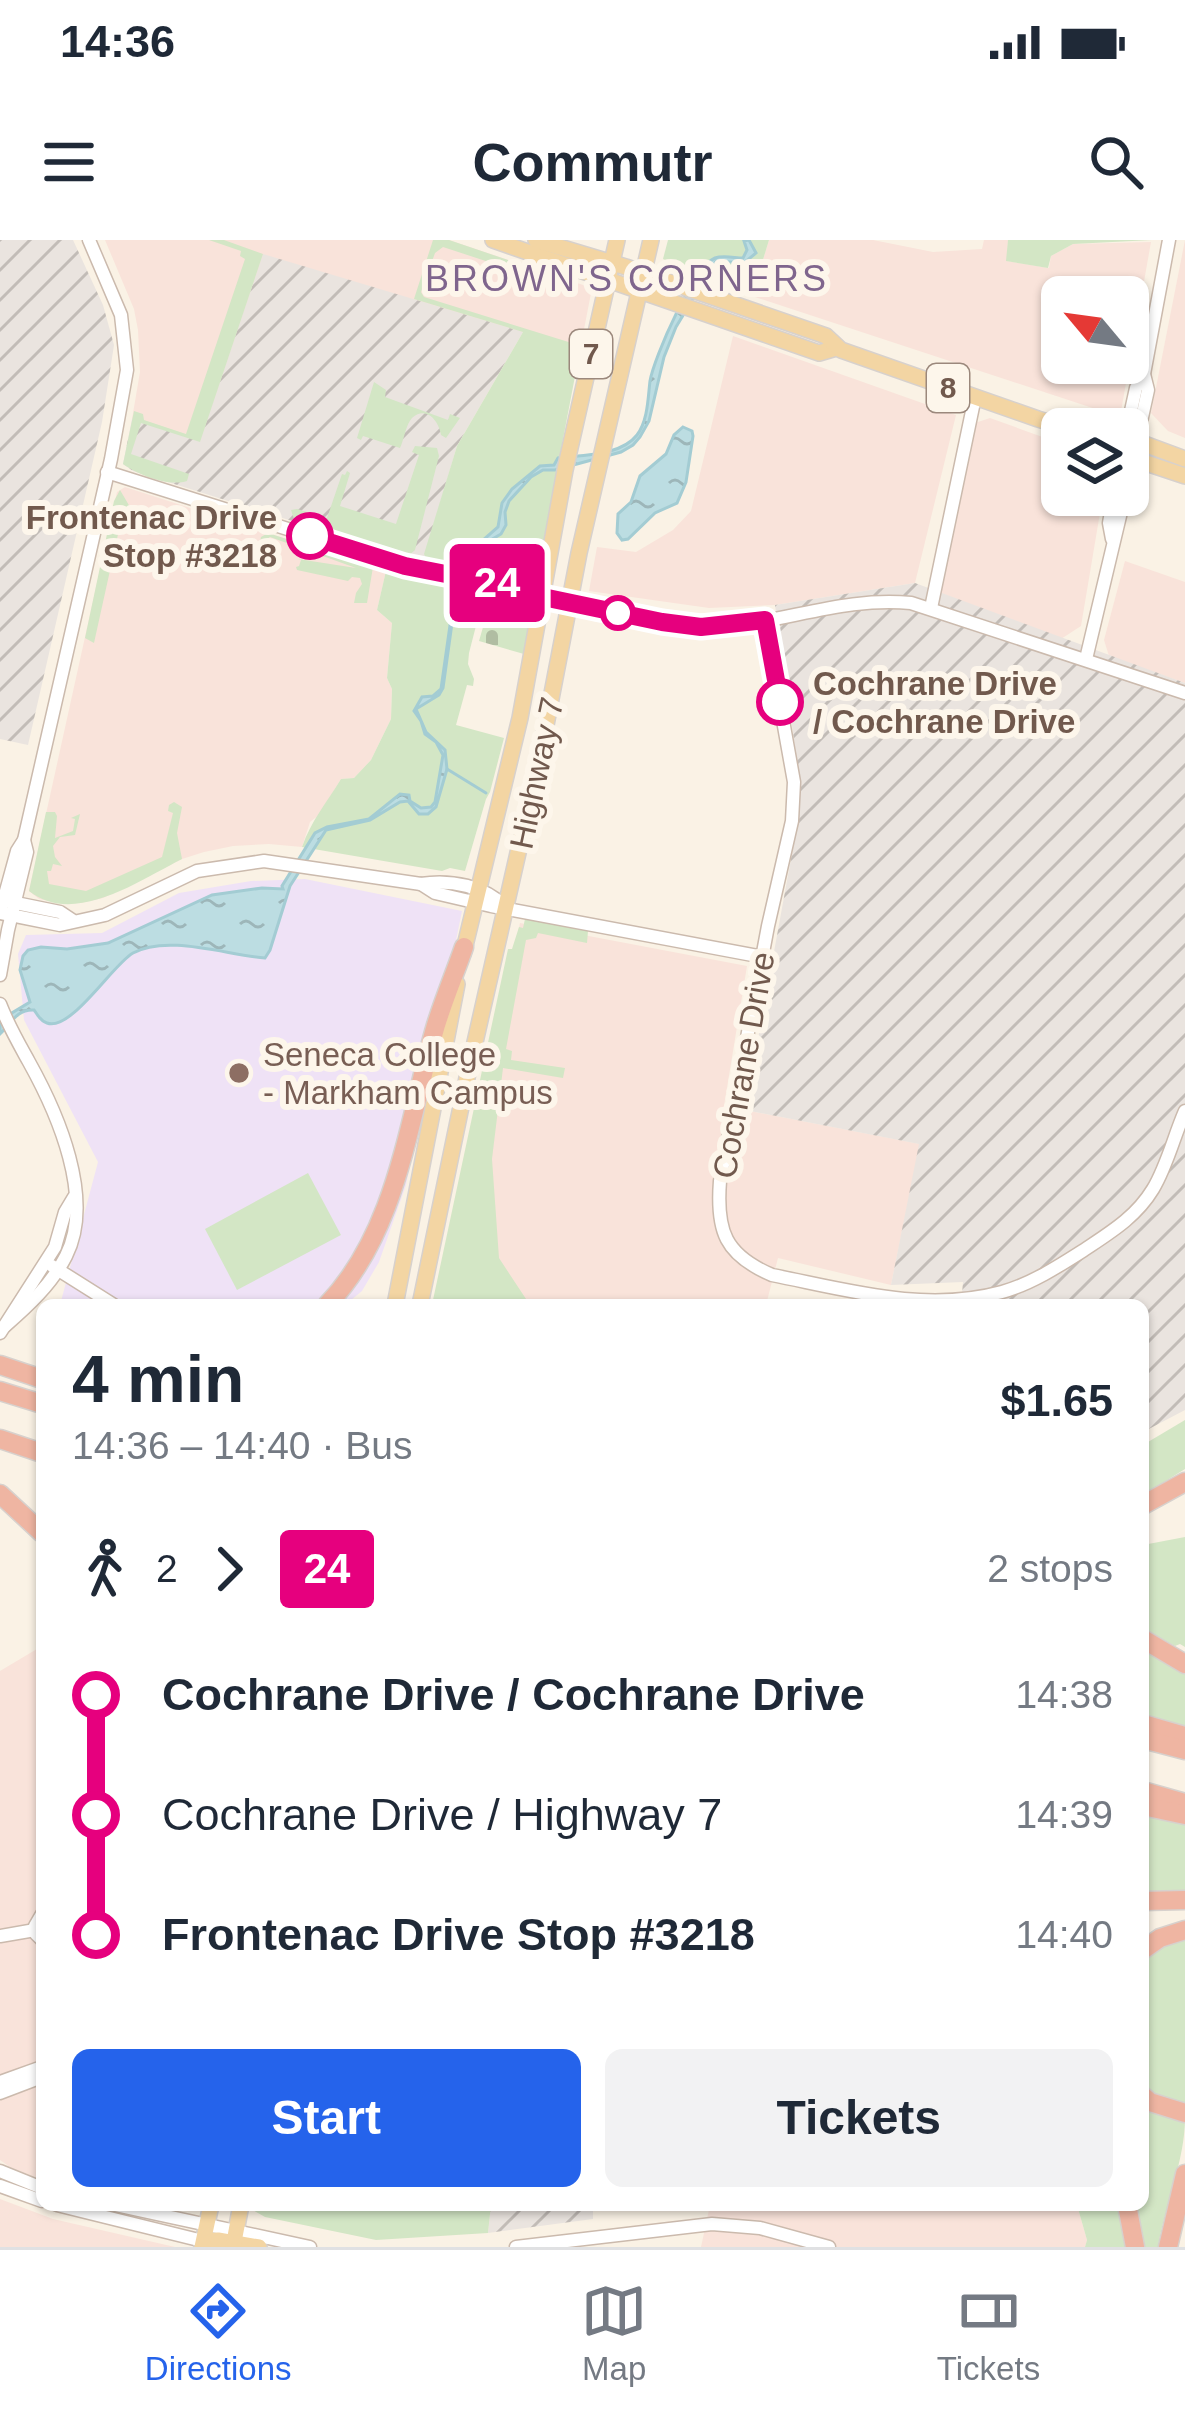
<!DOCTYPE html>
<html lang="en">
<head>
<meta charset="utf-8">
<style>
  body { margin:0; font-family:Arial,sans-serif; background:#f2f2f3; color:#1f2937; height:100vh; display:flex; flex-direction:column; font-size:45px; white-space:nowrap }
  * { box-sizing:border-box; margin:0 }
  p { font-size:39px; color:#747a83 }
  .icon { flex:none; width:66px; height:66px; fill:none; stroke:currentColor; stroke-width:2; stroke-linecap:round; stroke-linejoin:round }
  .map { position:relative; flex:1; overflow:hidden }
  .drawer { position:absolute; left:36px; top:1059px; width:1113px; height:912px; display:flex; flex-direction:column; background:#fff; border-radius:18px; box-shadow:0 3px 9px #0004 }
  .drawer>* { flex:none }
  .badge { padding:0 24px; border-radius:9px; font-size:42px; line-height:78px }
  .needle { width:78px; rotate:299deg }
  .tools { position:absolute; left:1041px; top:36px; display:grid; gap:24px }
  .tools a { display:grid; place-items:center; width:108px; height:108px; border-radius:18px; background:#fff; box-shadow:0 3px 9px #0004; font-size:60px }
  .map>.badge { position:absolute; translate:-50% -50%; box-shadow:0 0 0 6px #fff }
  .legs { display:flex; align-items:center; gap:18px; height:132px; padding:0 36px; font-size:39px }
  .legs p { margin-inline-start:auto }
  .summary { display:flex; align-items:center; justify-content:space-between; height:204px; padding:0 36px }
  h1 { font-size:66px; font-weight:700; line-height:90px }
  .cta { display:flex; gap:24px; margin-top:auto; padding:24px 36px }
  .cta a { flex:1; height:138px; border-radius:18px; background:#2563eb; color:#fff; font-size:48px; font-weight:700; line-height:138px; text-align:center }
  .cta a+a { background:#f2f2f3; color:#1f2937 }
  ul { padding:0 36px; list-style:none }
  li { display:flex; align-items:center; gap:42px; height:120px; font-size:45px }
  li i { display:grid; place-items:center; width:18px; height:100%; margin:0 15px; background:currentColor }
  li i::after { content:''; width:30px; height:30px; margin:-15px; border:9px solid; border-radius:50%; background:#fff }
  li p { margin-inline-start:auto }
  li:first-child i { background:linear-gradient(#0000 50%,currentColor 0) }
  li:last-child i { background:linear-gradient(currentColor 50%,#0000 0) }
  .status { display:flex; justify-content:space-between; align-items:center; height:84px; padding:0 60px; background:#fff; direction:ltr }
  .status svg { height:33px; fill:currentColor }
  header { display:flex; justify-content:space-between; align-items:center; height:156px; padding:0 36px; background:#fff; font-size:54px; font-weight:700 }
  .dock { display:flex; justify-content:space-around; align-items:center; height:168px; border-top:3px solid #e0e1e3; background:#fff; font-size:33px; color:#747a83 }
  .dock a { display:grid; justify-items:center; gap:6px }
  .dock .active { color:#2563eb }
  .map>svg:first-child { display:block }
  .commercial { fill:#f9e3da; fill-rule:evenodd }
  .industrial { fill:url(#industrial-furrows) }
  .education { fill:#efe2f6 }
  .grass { fill:#d3e6c5 }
  .cemetery { fill:url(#cemetery-stones) }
  .water { fill:url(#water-ripples); stroke:#a3ccd3; stroke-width:3 }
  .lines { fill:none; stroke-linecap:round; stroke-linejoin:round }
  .stream { stroke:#a3ccd3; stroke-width:3 }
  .minor-casing { stroke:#cbbaad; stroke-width:15 }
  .major-casing { stroke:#d7d1cd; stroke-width:18 }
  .highway-casing { stroke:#d7d1cd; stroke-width:21 }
  .minor { stroke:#fff; stroke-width:12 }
  .major { stroke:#f3d5a3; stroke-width:15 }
  .highway { stroke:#efb5a2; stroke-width:18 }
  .line-1-casing { stroke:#fff; stroke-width:27 }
  .line-1 { stroke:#e6007e; stroke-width:18 }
  .stop-1-dot { fill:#fff; stroke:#e6007e; stroke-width:6 }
  .education-dot { fill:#8d6e63; stroke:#fdf6eb; stroke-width:4.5 }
  .labels { text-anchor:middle; stroke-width:12; stroke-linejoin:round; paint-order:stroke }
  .shield { fill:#fdf6eb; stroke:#9b887c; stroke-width:3 }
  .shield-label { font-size:30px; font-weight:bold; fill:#71594d }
  .stop-label { font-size:33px; font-weight:bold; fill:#71594d; stroke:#fdf6eb; text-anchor:end }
  .street-label { font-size:33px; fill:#71594d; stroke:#fdf6eb }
  .education-label { font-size:33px; fill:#785e54; stroke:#fdf6eb; text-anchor:start }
  .neighbourhood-label { font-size:36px; letter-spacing:3px; fill:#7f658d; stroke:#fdf6eb }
</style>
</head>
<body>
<div class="status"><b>14:36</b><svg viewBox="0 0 49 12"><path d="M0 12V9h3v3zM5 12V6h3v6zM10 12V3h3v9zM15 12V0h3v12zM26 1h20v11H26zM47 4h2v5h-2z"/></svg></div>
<header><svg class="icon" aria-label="menu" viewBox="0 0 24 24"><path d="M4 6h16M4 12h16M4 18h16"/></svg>Commutr<svg class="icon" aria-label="search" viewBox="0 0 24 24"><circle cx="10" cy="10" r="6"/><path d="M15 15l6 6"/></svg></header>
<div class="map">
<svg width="1185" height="2007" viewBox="0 0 1185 2007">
  <defs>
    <pattern id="industrial-furrows" width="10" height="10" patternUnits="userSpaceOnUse" patternTransform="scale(3)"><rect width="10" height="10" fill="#eae4df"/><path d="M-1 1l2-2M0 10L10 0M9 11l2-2" fill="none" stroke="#c2bcb7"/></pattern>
    <pattern id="cemetery-stones" width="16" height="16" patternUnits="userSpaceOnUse" patternTransform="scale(3)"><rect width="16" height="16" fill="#d3e6c5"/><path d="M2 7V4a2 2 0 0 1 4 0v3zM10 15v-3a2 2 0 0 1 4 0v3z" fill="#b0bda2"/></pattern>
    <pattern id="water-ripples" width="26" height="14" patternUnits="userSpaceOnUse" patternTransform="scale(3)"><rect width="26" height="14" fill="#bcdde2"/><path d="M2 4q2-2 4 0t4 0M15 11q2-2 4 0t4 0" fill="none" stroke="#9db6b9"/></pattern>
  </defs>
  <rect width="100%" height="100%" fill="#faf2e5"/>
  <g class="commercial">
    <path d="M105,0H449L592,48L580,110L523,92L200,202L132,179L140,132L138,90L134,69Z"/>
    <path d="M769,0H873L933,12L982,9L984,0H1008L1007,21L1049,28L1051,16L1073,4L1151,2L1120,177L752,56ZM1062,57H1128V123H1062Z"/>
    <path d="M1185,0V198L1168,191L1151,173Z"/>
    <path d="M733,96L956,175L915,343L775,365L709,368L589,351L597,307L636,312L673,290L691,271Z"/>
    <path d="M990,178L1062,204V255H1103L1081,386L1061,399L941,353L975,183Z"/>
    <path d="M125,247L386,331L377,370L392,383L387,438L392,449L391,479L371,520L354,538L341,539L319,575L310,582L302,607L269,604L233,606L204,612L182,619L103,658L80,663L55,662L39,659L29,651L117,252Z"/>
    <path d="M1125,321L1185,342V443L1109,416L1104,400Z"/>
    <path d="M520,683L747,726L724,866L920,904L891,1045L778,1018L766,1065H525L502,1046L485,947L491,822Z"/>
    <path d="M42,1406V1940L10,1927L0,1920V1431Z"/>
    <path d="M0,1959L53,1979L175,2007H0Z"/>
    <path d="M710,1965H1077L1087,2000L1085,2007H701Z"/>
  </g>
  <g class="industrial">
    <path d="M0,0H73L103,65L114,105L102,182L28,505L0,499Z"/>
    <path d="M263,14L523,92L457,206L425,314L429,324L133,231L123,224L132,179L200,201Z"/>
    <path d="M915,343L1185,443V1170L1143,1192V1065H961L963,1042L891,1045L919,904L745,870L795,597L796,514L775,365Z"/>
    <path d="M491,1965H593V1979L488,1993Z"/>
  </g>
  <path class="education" d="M305,639L462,671L406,945L379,1022L362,1051L345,1065H60L98,922L24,780L18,714L26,695L102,693L179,653L251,641Z"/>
  <g class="grass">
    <path d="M209,0H224L263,14L200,202L141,183L131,214L189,234L187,241C169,247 138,235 123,224L134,171L143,174L144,180L186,194L245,19L240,16L241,11Z"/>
    <path d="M433,0H449L508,20L511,25L507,28L443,7L435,13L421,52L424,57L575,104L580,110L540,320L530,342L429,324L424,314L457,206L523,92L414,59Z"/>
    <path d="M668,0H769L752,56L663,19Z"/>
    <path d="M1008,0H1152L1073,4L1051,16L1048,28L1006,21Z"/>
    <path d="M374,142L386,150L385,157L448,180L450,174L460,178L446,198L441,195C439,182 427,165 412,178C406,184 404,200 400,208L363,196L361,200L357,198Z"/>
    <path d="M415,206L437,208L439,216L415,310L407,317L295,282L291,270L297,269L327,278L342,234L345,235L347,231L350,233L340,266L396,284L419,215L412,212Z"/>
    <path d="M120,250L130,267H124L94,403L85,398L114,261Z"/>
    <path d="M268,293L373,327L367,363H354L356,353L362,344L360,338L352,337L348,341L297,330L296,327L299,326L301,320L298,319L356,328L270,297L263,302L261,312L258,311L261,297Z"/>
    <path d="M386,331L425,343L433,339L485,351L469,413L468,424L474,439L473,446L467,445L456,485L504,498L490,552L486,559L465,631L450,628L442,631L302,607C311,581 327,562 341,539L354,538L371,520L391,479L392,449L387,438L392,383L377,370Z"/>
    <path d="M174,562L182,567L177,593L182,619C140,640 74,687 29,651L46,572H55L57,576L55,598L73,591L75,579L71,578L80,574L75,595L60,597L53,606L55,617L62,626L53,624L51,631H47L49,644L86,651L162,617L173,573L168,571L169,565Z"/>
    <path d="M525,679L588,691L587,703L538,693L536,698L526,700L506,809L512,811L511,820L565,828L563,838L503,828L492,919L499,1018L530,1065H435L433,1060L508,709H512L519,687L523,688Z"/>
    <path d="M308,933L341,995L237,1050L205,989Z"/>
    <path d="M1185,1180V1229L1143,1255V1205Z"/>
    <path d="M1185,1297V1407L1180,1404L1175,1406L1143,1388V1305Z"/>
    <path d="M1143,1404L1185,1430V1488L1143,1475Z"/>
    <path d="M1143,1573L1185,1582V1650L1143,1653Z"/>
    <path d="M1185,1696V1868L1161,1860L1143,1846V1719L1154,1709Z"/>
    <path d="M1143,1864L1185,1878C1185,1920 1165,1965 1158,2007H1143L1133,1965H1143Z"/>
    <path d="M252,1965H491L488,1993L376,2000L265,1977L251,1969Z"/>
    <path d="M1077,1965H1118L1126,2007H1085L1087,2000Z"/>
  </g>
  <path class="cemetery" d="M494,349L528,356L527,361L533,366L524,414L479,401Z"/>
  <g class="water">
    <path d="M749,0L756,13L744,23L716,21L676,87L664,117L649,181L640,197L633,205L621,212L555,230H543L531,237L509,261L505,272L506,285L501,294L484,304L478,311L452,383L443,448L439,455L416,469L426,492L445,510L447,529L436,567L428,574H419L408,561L400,562L370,580L326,590L290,646L270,710L265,718C227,715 167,694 133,713C113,724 71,792 47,783C40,781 38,775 34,770C16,769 11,784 0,794V770L10,774L30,762L20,730L23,716L28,710L41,707L67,709L108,703L212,655L262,648L283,649L282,646L315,593L327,587L369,579L400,554L409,555L410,561L421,568L431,567L435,562L443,515L436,502L425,494L421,481L414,471L422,457L433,456L441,449L454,357L466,315L498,287L502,263L512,249L540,226L554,225L558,218C582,215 621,216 637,195C648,181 648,157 650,141C654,117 694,27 715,18C723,15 735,18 743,18L747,10L744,1Z"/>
    <path d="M683,187L692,191L693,196L686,242L677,263L655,273L628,299L622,300L617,293L618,274L631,262L640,236L666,214L674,195Z"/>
  </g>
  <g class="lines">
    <path class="stream" d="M447,529L486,553"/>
    <g class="minor-casing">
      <g id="minor">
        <path d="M89,0L121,75L127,130L111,219L24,600L17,611L0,673L60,685L105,675L197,631L264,621L421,644C450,639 486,646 506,668"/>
        <path d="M1127,189L1136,148L1144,134L1169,0"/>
        <path d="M107,232L405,326L532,351C553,363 581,366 604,370C640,377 678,389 716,387C781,384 844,356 911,363L1185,453"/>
        <path d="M1128,241L1148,150L1144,134"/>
        <path d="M1112,299L1109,283L1114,255"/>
        <path d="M931,368L975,157"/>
        <path d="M765,380L794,542L792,581L768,686L720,941C716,991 725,1015 772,1035C848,1050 925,1073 1002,1052C1031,1044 1059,1026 1084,1010C1111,992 1136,977 1153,949C1167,926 1174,896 1185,871"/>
        <path d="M1086,419L1125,255"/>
        <path d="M421,644L435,653L491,666L763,717"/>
        <path d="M11,662L60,672L72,680"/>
        <path d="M0,735L8,690L27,612L24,600"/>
        <path d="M0,764C8,785 18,802 29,822C58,874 95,959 66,1016C52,1044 28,1066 5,1086"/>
        <path d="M52,1026L114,1065"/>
        <path d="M0,1093L55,1007L65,972L74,957"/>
        <path d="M42,1674L35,1686L36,1694L42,1700"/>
        <path d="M0,1696L35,1690"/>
        <path d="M0,1842L42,1827"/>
        <path d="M0,1853L42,1837"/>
        <path d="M0,1931L42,1948"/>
        <path d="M0,1946L42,1961"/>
        <path d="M57,1965L211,2003"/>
        <path d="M115,1965L310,2007"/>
        <path d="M516,2007L712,1984L760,1988L829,2007"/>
      </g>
    </g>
    <g class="major-casing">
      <g id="major">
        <path d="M493,0L819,113L836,108"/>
        <path d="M536,0L626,27L826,96L841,110L1038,179L1054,184L1074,181L1099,189"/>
        <path d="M1128,198L1185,219"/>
        <path d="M1128,217L1185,236"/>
        <path d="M463,714L520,478L565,230L617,0"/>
        <path d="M395,1065L457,744"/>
        <path d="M420,1065L468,833L540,516L579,313L651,0"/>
        <path d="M204,2001L218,2000L259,2007"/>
        <path d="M202,2007L211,1965"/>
        <path d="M233,2007L241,1965"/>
      </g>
    </g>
    <g class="highway-casing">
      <g id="highway">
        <path d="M327,1065C398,991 408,880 436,785C444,759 455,733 464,707"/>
        <path d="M0,1125L42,1139"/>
        <path d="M0,1151L42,1164"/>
        <path d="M0,1199L42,1213"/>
        <path d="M0,1254L42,1293"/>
        <path d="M1143,1265L1185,1242"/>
        <path d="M1143,1399L1185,1424"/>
        <path d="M1143,1484L1185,1496"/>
        <path d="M1143,1499L1185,1510"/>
        <path d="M1143,1551L1185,1563"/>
        <path d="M1143,1566L1185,1575"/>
        <path d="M1143,1661L1185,1660"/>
        <path d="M1143,1710L1160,1698L1185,1690"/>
        <path d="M1143,1856L1150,1862L1185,1873"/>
        <path d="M1127,1965L1135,2007"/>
        <path d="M1168,2007L1185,1934"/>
      </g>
    </g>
    <use href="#minor" class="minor"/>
    <use href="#major" class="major"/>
    <use href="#highway" class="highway"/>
  </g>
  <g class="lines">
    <g class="line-1-casing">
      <path id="line-1" d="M310,296L405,326L532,351L543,357L662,382L701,387L765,380L780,462"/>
    </g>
    <use href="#line-1" class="line-1"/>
  </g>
  <g class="stop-1-dot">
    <circle cx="310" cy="296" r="21"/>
    <circle cx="618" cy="373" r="15"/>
    <circle cx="780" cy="462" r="21"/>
  </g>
  <circle class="education-dot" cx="239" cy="833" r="12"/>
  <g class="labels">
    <g class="shield">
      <rect x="570" y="90" width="42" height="48" rx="9"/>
      <rect x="927" y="124" width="42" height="48" rx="9"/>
    </g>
    <g class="shield-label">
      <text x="591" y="124">7</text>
      <text x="948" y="158">8</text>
    </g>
    <g class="stop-label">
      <text x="277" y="289">Frontenac Drive<tspan x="277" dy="38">Stop #3218</tspan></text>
      <text x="813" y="455" text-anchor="start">Cochrane Drive<tspan x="813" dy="38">/ Cochrane Drive</tspan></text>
    </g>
    <g class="street-label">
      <text transform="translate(536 533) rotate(-78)" y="12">Highway 7</text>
      <text transform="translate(743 825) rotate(-80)" y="12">Cochrane Drive</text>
    </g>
    <g class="education-label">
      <text x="263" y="826">Seneca College<tspan x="263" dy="38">- Markham Campus</tspan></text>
    </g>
    <g class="neighbourhood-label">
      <text x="627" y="51">BROWN'S CORNERS</text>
    </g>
  </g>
</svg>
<div class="tools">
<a><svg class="needle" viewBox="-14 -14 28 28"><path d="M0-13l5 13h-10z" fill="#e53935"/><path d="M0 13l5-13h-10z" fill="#747a83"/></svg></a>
<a><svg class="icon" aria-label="layers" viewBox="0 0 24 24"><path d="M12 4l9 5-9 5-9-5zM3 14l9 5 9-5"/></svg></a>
</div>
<b class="badge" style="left:497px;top:343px;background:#e6007e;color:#fff">24</b>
<section class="drawer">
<div class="summary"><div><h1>4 min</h1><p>14:36 – 14:40 · Bus</p></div><b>$1.65</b></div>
<div class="legs"><svg class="icon" aria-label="walk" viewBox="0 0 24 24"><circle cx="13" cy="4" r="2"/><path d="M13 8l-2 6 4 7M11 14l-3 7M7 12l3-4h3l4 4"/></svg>2<svg class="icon" aria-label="forward" viewBox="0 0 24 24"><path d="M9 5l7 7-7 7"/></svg><b class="badge" style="background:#e6007e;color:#fff">24</b><p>2 stops</p></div>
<ul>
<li><i style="color:#e6007e"></i><b>Cochrane Drive / Cochrane Drive</b><p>14:38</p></li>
<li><i style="color:#e6007e"></i><span>Cochrane Drive / Highway 7</span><p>14:39</p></li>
<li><i style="color:#e6007e"></i><b>Frontenac Drive Stop #3218</b><p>14:40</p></li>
</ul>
<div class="cta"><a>Start</a><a>Tickets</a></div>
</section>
</div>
<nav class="dock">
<a class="active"><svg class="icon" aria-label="directions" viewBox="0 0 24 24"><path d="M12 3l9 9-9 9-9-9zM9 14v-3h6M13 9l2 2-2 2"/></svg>Directions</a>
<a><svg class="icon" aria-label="map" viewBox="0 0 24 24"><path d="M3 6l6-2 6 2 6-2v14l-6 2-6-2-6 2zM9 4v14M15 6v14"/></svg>Map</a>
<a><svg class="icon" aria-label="tickets" viewBox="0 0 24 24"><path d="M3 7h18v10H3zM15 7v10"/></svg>Tickets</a>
</nav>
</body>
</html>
